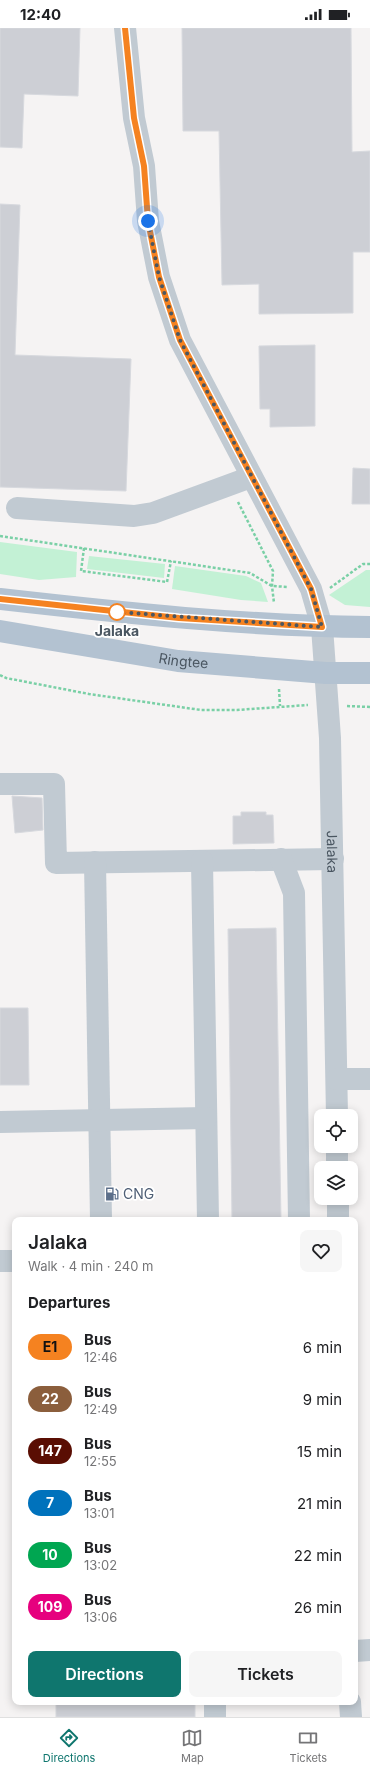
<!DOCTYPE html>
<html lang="en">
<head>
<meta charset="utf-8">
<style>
  body { margin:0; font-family:Inter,sans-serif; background:#f6f6f6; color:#202124; height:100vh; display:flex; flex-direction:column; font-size:15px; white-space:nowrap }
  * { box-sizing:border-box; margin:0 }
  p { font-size:13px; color:#757577 }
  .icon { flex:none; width:22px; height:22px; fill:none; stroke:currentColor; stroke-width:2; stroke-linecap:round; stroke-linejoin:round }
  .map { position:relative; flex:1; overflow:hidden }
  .panel { position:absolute; left:12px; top:1189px; width:346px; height:488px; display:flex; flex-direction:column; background:#fff; border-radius:8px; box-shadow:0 2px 10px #0003 }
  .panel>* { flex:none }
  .badge { padding:0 8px; border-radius:13px; font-size:14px; line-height:26px }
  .tools { position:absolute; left:314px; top:1081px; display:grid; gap:8px }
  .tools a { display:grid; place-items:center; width:44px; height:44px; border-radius:8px; background:#fff; box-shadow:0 2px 10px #0003; font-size:20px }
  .you { position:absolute; width:20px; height:20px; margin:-10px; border:3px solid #fff; border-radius:50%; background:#1a73e8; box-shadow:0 0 0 6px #1a73e833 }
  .map>.badge { position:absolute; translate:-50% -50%; box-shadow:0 0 0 2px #fff }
  h2 { padding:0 16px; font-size:15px; line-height:36px }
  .round { display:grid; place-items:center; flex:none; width:42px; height:42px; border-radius:8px; background:#f6f6f6 }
  .head { display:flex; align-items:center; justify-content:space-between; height:68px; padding:0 16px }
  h1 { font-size:19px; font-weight:600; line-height:30px }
  .button { display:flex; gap:8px; margin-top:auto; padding:8px 16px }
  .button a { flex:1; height:46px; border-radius:8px; background:#0f766e; color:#fff; font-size:16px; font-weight:600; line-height:46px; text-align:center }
  .button a+a { background:#f6f6f6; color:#202124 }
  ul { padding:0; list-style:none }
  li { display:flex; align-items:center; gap:12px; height:52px; padding:0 16px }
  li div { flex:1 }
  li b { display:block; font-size:15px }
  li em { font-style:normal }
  li .badge { min-width:44px; font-weight:700; text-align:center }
  .status { display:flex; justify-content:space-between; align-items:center; height:28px; padding:0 20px; background:#fff; direction:ltr }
  .status svg { height:11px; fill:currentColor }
  .dock { display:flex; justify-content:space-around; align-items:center; height:56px; border-top:1px solid #e0e0e0; background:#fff; font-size:11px; color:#757577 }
  .dock a { display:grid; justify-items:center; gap:2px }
  .dock .selected { color:#0f766e }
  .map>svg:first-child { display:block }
  .green { fill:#c3f1d5 }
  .building { fill:#cdcfd5; stroke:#d7d9de }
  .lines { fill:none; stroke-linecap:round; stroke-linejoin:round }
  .path { stroke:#7ad0a6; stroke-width:2.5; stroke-dasharray:3 2; stroke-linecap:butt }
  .minor { stroke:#c1cad2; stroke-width:22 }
  .major { stroke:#b3c2d1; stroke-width:22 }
  .line-casing { stroke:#fff; stroke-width:9 }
  .line { stroke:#f58220; stroke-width:6 }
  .walk { stroke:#4a5661; stroke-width:4; stroke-dasharray:0 7.2 }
  .stop-dot { fill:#fff; stroke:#f58220; stroke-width:2 }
  .labels { text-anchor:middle; stroke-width:3.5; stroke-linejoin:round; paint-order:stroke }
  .stop-label { font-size:14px; font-weight:bold; fill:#4a5661; stroke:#fff }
  .street-label { font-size:14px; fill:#4a5661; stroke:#fff }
  .service-label { font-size:14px; fill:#4e5e75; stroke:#fff; text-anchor:start }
</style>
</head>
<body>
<div class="status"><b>12:40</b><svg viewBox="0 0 49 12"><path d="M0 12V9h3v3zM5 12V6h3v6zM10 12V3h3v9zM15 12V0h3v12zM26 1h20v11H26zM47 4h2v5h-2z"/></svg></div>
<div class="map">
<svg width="370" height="1689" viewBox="0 0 370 1689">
  <rect width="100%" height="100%" fill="#f5f3f3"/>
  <g class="green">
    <path d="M0,514L77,524L76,549L39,552L0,546Z"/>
    <path d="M89,528L165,536L164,550L87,541Z"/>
    <path d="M175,538L246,548L261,555L268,574L241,572L172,561Z"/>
    <path d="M366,542H370V579L345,577L329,567Z"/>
  </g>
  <g class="building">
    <path d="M0,0H80L78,68L24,66L22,120L0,119Z"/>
    <path d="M182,0H351L352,124L370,123V224H353V285L259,286V256L222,257L219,103H183Z"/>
    <path d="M0,176L20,177L15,327L131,331L126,463L0,459Z"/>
    <path d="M315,317V398L270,399V381H260L259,318Z"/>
    <path d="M353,440L370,441V476H352Z"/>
    <path d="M12,768L42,770L43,802L15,805Z"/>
    <path d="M241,784H266V787H273L274,815L233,816V788H241Z"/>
    <path d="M276,900L281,1192H232L228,901Z"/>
    <path d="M0,980H28L29,1057H0Z"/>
    <rect x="56" y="1674" width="139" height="15"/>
  </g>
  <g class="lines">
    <g class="path">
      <path d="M238,474L273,543L272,558L274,575"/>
      <path d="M0,508L250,545L272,558L288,559"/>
      <path d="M84,520L81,543L167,554L171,533"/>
      <path d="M330,560L363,536H370"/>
      <path d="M0,647L6,650L89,666L201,682H237L308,677"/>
      <path d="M279,661L280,678"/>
      <path d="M347,678L370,679"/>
    </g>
    <g class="minor">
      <path id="s1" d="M125,0L134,90L144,138L148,193L159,249L180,312L311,561L322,599L330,710L337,1088"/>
      <path d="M17,480L134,488L153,485L251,449"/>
      <path d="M0,756H54L56,835L333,831"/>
      <path d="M281,831L294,865L299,1192"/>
      <path d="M202,833L208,1192"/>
      <path d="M95,834L101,1192"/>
      <path d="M337,1051H370"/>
      <path d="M0,1094L206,1090"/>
      <path d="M337,1118V1140"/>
      <path d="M338,1170V1192"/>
      <path d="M0,1233H15"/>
      <path d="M355,1623L370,1622"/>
      <path d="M215,1674V1689"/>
      <path d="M350,1674L351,1689"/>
    </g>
    <g class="major">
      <path d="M0,571C123,585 246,598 370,599"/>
      <path id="s2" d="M0,603L178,633L326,645H370"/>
    </g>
  </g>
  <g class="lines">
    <g class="line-casing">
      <path id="line" d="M0,571L179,590L322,599L311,561L180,312L159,249L148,193L144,138L134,90L125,0"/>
    </g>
    <use href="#line" class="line"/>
    <path class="walk" d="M117,584L322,599L311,561L180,312L159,249L148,193"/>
  </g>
  <defs>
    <g id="fuel-bare" transform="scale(1.08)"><path d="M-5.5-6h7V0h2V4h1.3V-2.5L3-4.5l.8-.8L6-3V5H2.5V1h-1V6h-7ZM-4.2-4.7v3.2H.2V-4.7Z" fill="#5c6f8a" stroke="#fff" stroke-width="2.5" paint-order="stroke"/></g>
  </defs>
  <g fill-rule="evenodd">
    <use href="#fuel-bare" x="112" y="1166"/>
  </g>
  <circle class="stop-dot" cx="117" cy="584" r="8"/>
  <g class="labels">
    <g class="stop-label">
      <text x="117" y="608">Jalaka</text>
    </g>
    <g class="street-label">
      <text dy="5" stroke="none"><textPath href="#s2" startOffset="186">Ringtee</textPath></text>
      <text dy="5" stroke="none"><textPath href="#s1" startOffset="864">Jalaka</textPath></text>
    </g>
    <g class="service-label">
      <text x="123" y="1171">CNG</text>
    </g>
  </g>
</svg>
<div class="tools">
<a><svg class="icon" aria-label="locate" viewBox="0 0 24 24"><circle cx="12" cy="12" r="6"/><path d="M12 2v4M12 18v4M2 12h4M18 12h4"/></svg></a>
<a><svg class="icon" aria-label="layers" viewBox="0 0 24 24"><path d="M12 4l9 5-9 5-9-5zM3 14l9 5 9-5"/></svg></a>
</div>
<div class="you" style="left:148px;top:193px"></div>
<section class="panel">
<div class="head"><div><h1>Jalaka</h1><p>Walk · 4 min · 240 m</p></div><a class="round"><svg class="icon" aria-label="heart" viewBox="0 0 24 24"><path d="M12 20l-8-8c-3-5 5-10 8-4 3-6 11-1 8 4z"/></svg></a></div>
<h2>Departures</h2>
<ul>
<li><span class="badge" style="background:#f58220;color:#111">E1</span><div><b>Bus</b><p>12:46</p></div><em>6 min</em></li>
<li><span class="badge" style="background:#8b5e3c;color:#fff">22</span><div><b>Bus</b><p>12:49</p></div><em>9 min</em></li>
<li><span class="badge" style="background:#5a0e03;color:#fff">147</span><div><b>Bus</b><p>12:55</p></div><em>15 min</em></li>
<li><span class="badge" style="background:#0072bc;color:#fff">7</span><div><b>Bus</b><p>13:01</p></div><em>21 min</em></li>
<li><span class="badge" style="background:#00a651;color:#fff">10</span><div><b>Bus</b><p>13:02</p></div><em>22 min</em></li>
<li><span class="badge" style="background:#e6007e;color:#fff">109</span><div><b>Bus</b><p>13:06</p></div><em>26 min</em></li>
</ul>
<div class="button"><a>Directions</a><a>Tickets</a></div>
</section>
</div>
<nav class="dock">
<a class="selected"><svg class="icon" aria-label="directions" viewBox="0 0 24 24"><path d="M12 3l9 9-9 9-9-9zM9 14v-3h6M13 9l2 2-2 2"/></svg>Directions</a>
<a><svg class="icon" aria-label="map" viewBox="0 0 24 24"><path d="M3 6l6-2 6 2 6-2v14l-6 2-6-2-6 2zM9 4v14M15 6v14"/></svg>Map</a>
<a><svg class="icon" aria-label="tickets" viewBox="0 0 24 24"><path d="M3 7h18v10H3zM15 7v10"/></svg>Tickets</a>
</nav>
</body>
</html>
